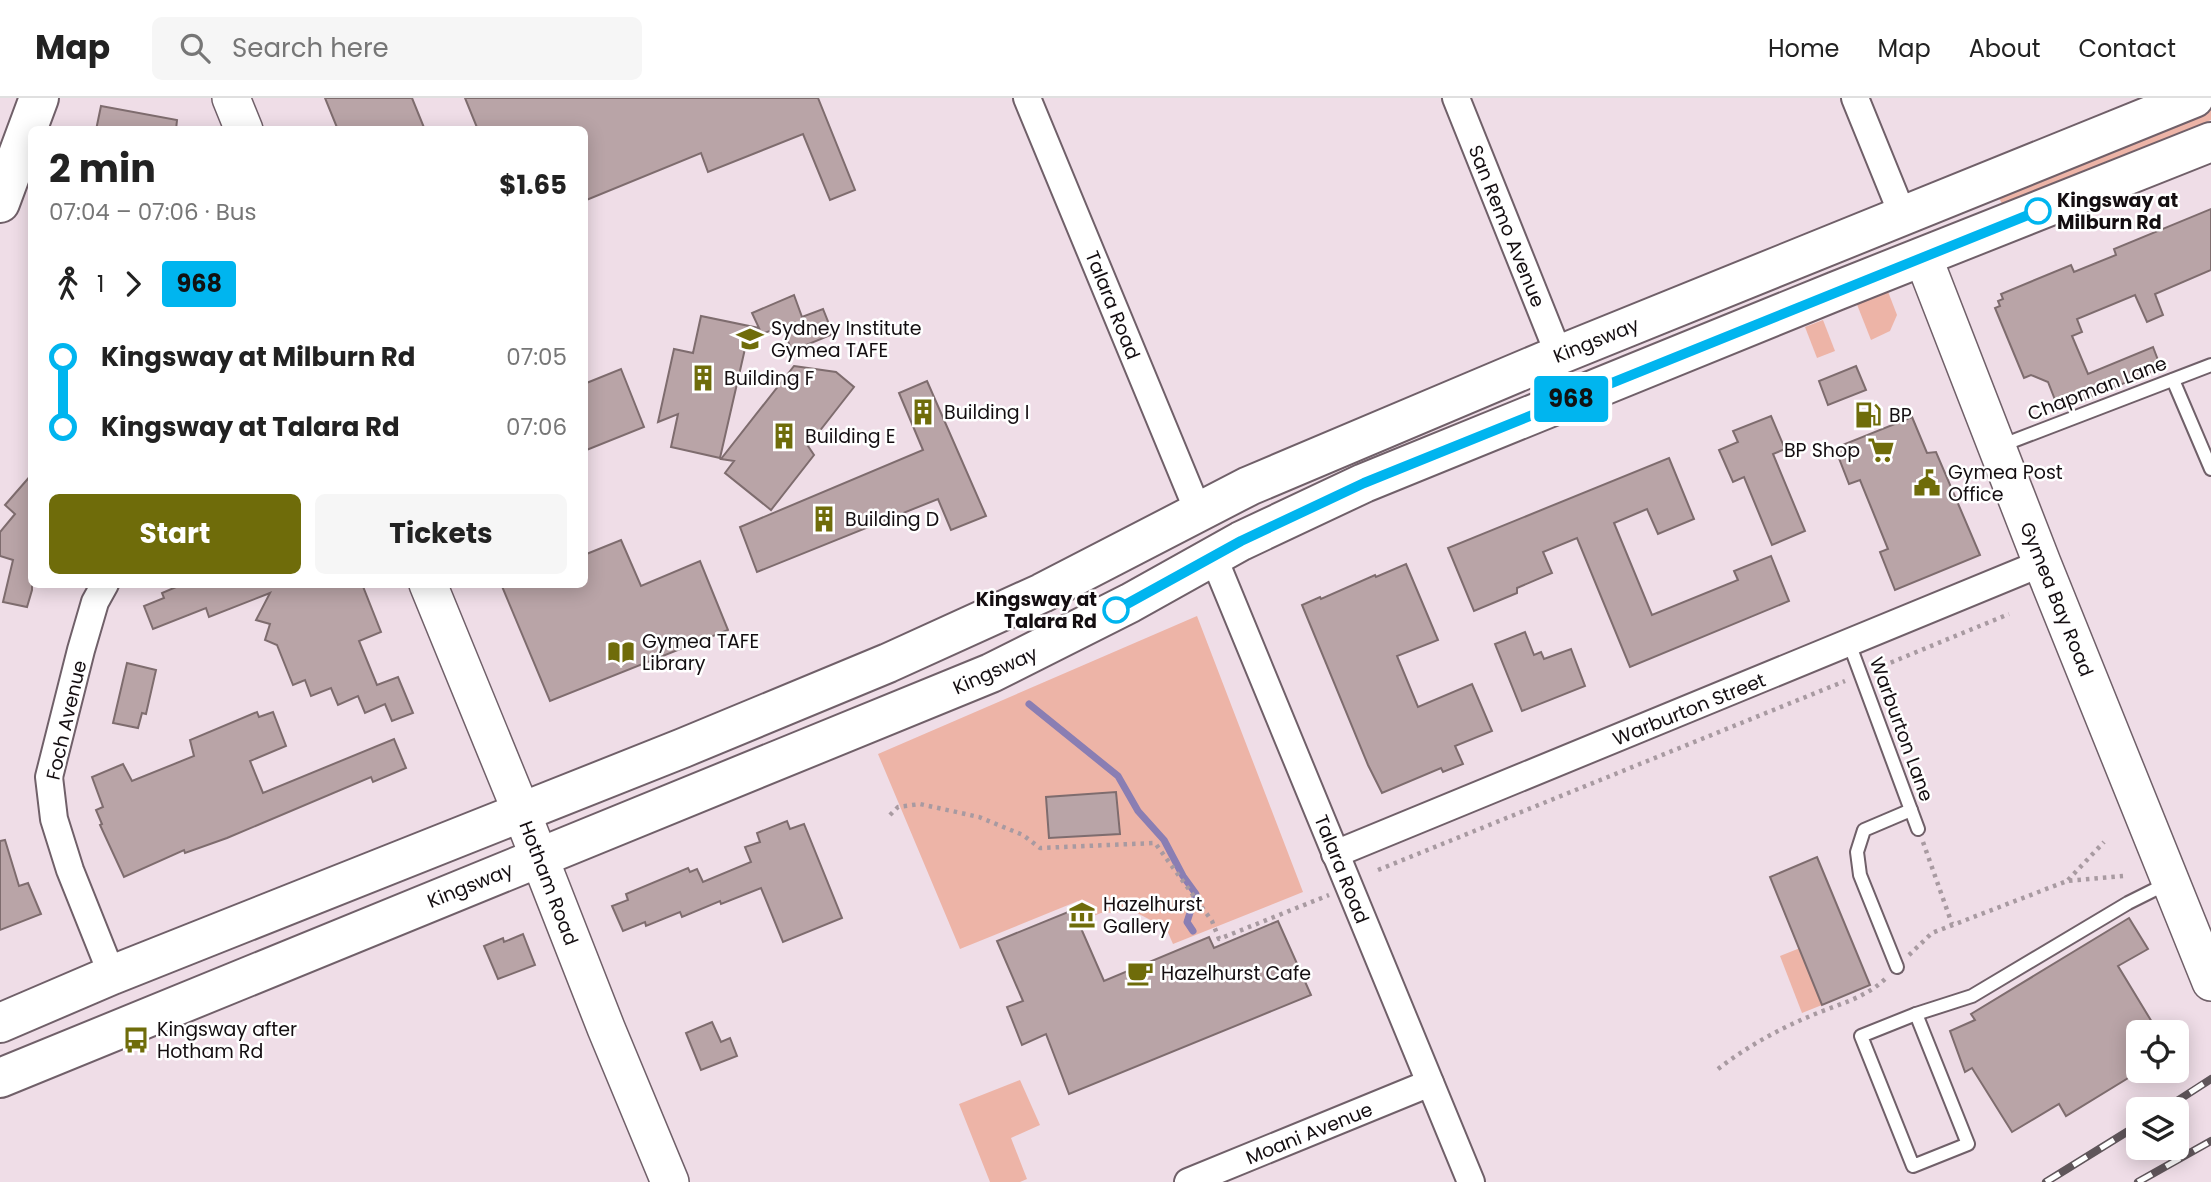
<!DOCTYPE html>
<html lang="en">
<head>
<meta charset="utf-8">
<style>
  body { margin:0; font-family:Poppins,sans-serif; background:#f6f6f6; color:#222; height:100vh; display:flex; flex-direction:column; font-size:26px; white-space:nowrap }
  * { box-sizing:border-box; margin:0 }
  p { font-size:23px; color:#767676 }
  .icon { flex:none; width:38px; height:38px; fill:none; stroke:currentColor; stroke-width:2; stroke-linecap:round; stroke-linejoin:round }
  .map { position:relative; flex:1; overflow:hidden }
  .drawer { position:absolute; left:28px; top:28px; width:560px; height:462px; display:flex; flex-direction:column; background:#fff; border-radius:10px; box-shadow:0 4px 18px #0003 }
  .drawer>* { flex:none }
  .badge { padding:0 14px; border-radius:5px; font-size:24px; line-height:46px }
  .tools { position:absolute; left:2126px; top:922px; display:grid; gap:14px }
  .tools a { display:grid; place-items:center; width:63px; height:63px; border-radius:10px; background:#fff; box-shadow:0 4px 18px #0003; font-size:35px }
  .map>.badge { position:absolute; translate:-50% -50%; box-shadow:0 0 0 4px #fff }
  .legs { display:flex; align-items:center; gap:10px; height:77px; padding:0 21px; font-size:23px }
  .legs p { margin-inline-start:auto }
  .summary { display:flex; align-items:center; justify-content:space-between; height:119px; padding:0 21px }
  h1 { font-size:38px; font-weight:700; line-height:52px }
  .primary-button { display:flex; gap:14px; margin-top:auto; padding:14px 21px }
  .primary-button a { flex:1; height:80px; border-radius:10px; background:#6f6c0a; color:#fff; font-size:28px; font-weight:700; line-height:80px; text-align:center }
  .primary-button a+a { background:#f6f6f6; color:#222 }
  ul { padding:0 21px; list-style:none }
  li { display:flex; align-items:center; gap:24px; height:70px; font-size:26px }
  li i { display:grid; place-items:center; width:10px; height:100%; margin:0 9px; background:currentColor }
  li i::after { content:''; width:18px; height:18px; margin:-9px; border:5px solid; border-radius:50%; background:#fff }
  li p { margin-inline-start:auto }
  li:first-child i { background:linear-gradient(#0000 50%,currentColor 0) }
  li:last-child i { background:linear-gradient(currentColor 50%,#0000 0) }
  header { display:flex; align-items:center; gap:42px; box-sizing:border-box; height:98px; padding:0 35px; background:#fff; border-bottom:2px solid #e0e0e0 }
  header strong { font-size:33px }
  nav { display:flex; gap:38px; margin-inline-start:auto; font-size:24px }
  .search { width:490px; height:63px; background:#f6f6f6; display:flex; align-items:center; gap:18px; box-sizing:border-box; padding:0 24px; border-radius:10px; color:#767676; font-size:26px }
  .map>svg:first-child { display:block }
  .green { fill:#edb4a7 }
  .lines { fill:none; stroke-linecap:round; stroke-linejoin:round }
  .stream { stroke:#8a7eb3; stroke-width:7 }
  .building { fill:#b9a4a7; stroke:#7e6c6e; stroke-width:2 }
  .lane-casing { stroke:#706069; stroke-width:16 }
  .street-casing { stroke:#706069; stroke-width:30 }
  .secondary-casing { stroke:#706069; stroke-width:40 }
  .primary-casing { stroke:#706069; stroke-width:42 }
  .highway-casing { stroke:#706069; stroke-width:42 }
  .path { stroke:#a89aa1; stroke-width:4.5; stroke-dasharray:3.5 5; stroke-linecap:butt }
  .lane { stroke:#fff; stroke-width:12 }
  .street { stroke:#fff; stroke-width:26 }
  .secondary { stroke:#fff; stroke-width:37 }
  .primary { stroke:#fff; stroke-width:38 }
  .highway { stroke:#fff; stroke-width:38 }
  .rail-casing { stroke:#5f555a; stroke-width:8 }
  .rail { stroke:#fff; stroke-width:5; stroke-dasharray:16; stroke-linecap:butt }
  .line-1-casing { stroke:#fff; stroke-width:16 }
  .line-1 { stroke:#00b5ef; stroke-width:10 }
  .stop-1-dot { fill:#fff; stroke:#00b5ef; stroke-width:3.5 }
  .labels { text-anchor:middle; stroke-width:5; stroke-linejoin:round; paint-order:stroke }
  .stop-label { font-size:19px; font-weight:bold; fill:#140e11; stroke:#fff; text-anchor:start }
  .street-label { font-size:19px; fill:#140e11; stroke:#fff }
  .poi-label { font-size:19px; fill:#140e11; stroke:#fff; text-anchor:start }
</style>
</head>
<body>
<header>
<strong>Map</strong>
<div class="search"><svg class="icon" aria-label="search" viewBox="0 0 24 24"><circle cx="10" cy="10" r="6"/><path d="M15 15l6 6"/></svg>Search here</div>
<nav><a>Home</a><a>Map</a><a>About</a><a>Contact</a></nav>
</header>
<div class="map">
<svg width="2211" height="1084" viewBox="0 0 2211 1084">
  <rect width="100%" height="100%" fill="#efdde7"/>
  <g class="green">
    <path d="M2211,8V22L2003,107L1997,97Z"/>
    <path d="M1887,191L1897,217L1890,233L1871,242L1856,204Z"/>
    <path d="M1823,222L1835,253L1817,260L1805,229Z"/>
    <path d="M1197,518L1303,794L1173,846L1166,830L1135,814L1101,815L1086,821L1078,803L960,851L878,656Z"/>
    <path d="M1800,850L1822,907L1802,915L1780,858Z"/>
    <path d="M1020,982L1040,1027L1011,1040L1027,1081L1020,1084H990L959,1006Z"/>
  </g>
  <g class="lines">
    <path class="stream" d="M1029,606L1118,678L1138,713L1164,742L1183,778L1196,796L1187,824L1193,833"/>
  </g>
  <g class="building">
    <path d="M325,0H412L425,32H338Z"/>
    <path d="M465,0H818L855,92L830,102L803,36L708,74L701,55L584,103V32H478Z"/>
    <path d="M101,8L177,22L176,32H96Z"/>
    <path d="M2211,111V172L2155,196L2163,217L2147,224L2135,197L2077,221L2082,234L2072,238L2088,276L2153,249L2161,270L2059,312L2048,284L2031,277L2024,280L1995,210L2000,208L1998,203L2003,201L2001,196L2071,167L2074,174L2116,157L2114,151Z"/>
    <path d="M794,197L802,219L823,211L833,236L792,253L782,228L747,242L720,360L671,349L678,316L658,324L674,251L693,255L701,218L759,230L752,215Z"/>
    <path d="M794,268L836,274L854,289L808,348L814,357L771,412L725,375L734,363L721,361Z"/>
    <path d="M1856,268L1866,292L1828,307L1819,283Z"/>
    <path d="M621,271L644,329L584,353V286Z"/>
    <path d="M927,283L986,418L951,432L938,401L757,474L740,429L923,352L899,295Z"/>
    <path d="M1771,318L1785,351L1773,356L1805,433L1772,447L1744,379L1733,384L1719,352L1738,344L1733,333Z"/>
    <path d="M1912,319L1927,355L1936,354L1980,457L1895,492L1880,454L1888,451L1860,382L1849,386L1835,350Z"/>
    <path d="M1669,360L1694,421L1658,436L1647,411L1614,425L1652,517L1738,482L1734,473L1771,458L1789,503L1630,569L1577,440L1543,454L1552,475L1517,490V495L1474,513L1448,450Z"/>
    <path d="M32,376V492L27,509L3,504L13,462L0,458V434L15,416L5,407Z"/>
    <path d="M621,442L641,488L700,463L728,532L550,603L501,486H584V457Z"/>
    <path d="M1406,466L1438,542L1397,558L1418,609L1472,586L1492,633L1455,648L1463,666L1443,674L1441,670L1382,695L1368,667L1302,507L1320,499L1321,501L1375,477L1376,479Z"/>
    <path d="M183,486H362L381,534L359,543L377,587L398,579L413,615L392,623L385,606L365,615L358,598L338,607L331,590L311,598L305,582L293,587L277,547L265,542L270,526L256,522L270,495L209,519L206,510L153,531L144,508L164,500L162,495Z"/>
    <path d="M1525,534L1534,557L1541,554L1544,561L1571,551L1585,588L1522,613L1495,546Z"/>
    <path d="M127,565L156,572L146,616L142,615L138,630L113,625Z"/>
    <path d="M257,614L259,619L273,614L286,648L250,663L263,695L394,641L406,670L373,684L371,679L227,740L185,755L184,752L124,779L100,727L102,726L96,712L103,709L92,679L123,666L132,683L194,658L190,642Z"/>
    <path d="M1116,694L1120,736L1049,740L1046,699Z"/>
    <path d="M787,723L790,731L804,726L842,820L783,844L761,790L721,806L720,803L682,819L680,814L646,828L645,824L623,833L612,808L628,802L626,796L688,770L690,774L697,771L703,784L751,764L745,749L760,744L757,735Z"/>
    <path d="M5,742L19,788L28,785L41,816L0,832V743Z"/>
    <path d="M1817,759L1870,887L1822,907L1770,779Z"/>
    <path d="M1073,812L1104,883L1209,839L1214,850L1278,823L1311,897L1069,996L1046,936L1022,947L1007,909L1023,903L997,843Z"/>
    <path d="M2129,820L2148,851L2118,868L2158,934H2138V974L2066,1018L2059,1006L2012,1034L1972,970L1965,974L1950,933L1975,922L1971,916Z"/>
    <path d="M523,836L535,867L498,881L484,848L503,840L504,844Z"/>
    <path d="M712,924L721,944L730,940L737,958L701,972L686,935Z"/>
  </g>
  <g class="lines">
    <g class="lane-casing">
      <g id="lane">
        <path d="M2173,282L2211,371"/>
        <path d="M2000,348L2211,267"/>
        <path d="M1849,545L1918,731"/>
        <path d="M1897,869L1860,777L1857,754L1864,732L1911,712"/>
        <path d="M1916,916L1968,1046L1913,1068L1861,938Z"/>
        <path d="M1916,916L1972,898L2128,805L2166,786"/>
      </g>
    </g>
    <g class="street-casing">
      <g id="street">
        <path d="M1027,0L1198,413"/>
        <path d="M1456,0L1559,257"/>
        <path d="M1855,0L1903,118"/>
        <path d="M1213,458L1471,1084"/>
        <path d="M105,486L95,504L81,552L49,679L54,721L70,772L112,877"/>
        <path d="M1335,756L2042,465"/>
        <path d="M1188,1084L1430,985"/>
      </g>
    </g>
    <g class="secondary-casing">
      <g id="secondary">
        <path d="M231,0L244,32"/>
        <path d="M1923,159L2042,465L2211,884"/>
        <path d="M428,486L521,713L606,930L670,1084"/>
      </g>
    </g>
    <g class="primary-casing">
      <g id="primary">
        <path d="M0,925L112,877L683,650L888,565L1042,495L1249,388L1559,257L2194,0"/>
        <path d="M0,980L991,575L1130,505L1241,443L1364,385L1836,193L2211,44"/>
      </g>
    </g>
    <g class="highway-casing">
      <path id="highway" d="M0,105L39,0"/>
    </g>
    <g class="path">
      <path d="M1875,571L2009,516"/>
      <path d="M890,717L898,709L920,706L979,719L1023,737L1040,750L1155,745L1212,823L1219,841L1329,797"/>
      <path d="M1923,744L1952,826"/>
      <path d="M1378,772L1845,583"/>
      <path d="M2068,782L2104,744"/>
      <path d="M1909,857L1932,835L2067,783L2123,778"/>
      <path d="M1718,971C1745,950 1777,932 1808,919C1835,907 1865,901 1886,880"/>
    </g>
    <use href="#lane" class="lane"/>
    <use href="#street" class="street"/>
    <use href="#secondary" class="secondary"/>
    <use href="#primary" class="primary"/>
    <use href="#highway" class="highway"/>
    <g class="rail-casing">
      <g id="rail">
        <path d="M2163,1012L2211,981"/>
        <path d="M2046,1084L2138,1027"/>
        <path d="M2138,1084L2211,1043"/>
      </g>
    </g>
    <use href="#rail" class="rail"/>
  </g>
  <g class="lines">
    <g class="line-1-casing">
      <path id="line-1" d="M1116,512L1241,443L1364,385L2038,113"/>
    </g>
    <use href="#line-1" class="line-1"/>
  </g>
  <defs>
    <g id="university-bare" transform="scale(2.1)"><path d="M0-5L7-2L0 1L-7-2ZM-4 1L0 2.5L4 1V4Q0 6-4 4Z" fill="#6f6c0a" stroke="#fff" stroke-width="2.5" paint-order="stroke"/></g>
    <g id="building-bare" transform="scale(2.1)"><path d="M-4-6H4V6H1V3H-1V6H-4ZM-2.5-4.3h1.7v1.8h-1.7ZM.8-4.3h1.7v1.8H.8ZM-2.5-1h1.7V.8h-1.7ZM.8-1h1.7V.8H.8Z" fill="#6f6c0a" stroke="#fff" stroke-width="2.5" paint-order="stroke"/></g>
    <g id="fuel-bare" transform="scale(2.1)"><path d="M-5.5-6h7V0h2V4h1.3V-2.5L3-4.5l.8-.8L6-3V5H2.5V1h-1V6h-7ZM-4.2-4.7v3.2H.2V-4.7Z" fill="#6f6c0a" stroke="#fff" stroke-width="2.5" paint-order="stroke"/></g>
    <g id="supermarket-bare" transform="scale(2.1)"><path d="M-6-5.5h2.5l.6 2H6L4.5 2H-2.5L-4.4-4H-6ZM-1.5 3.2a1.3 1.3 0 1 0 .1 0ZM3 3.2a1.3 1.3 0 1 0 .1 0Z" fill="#6f6c0a" stroke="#fff" stroke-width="2.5" paint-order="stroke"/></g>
    <g id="civic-bare" transform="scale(2.1)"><path d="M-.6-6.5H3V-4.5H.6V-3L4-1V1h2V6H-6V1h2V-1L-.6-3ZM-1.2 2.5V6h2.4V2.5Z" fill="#6f6c0a" stroke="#fff" stroke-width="2.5" paint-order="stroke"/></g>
    <g id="library-bare" transform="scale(2.1)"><path d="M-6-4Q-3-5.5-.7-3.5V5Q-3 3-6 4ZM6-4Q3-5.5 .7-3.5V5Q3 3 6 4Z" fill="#6f6c0a" stroke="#fff" stroke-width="2.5" paint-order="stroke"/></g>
    <g id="museum-bare" transform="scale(2.1)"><path d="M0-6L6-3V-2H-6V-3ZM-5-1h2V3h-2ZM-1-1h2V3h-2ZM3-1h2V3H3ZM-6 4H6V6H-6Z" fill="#6f6c0a" stroke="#fff" stroke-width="2.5" paint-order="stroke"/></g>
    <g id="cafe-bare" transform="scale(2.1)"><path d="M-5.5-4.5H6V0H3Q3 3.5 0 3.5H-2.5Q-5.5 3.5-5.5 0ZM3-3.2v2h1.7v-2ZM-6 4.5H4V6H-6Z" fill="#6f6c0a" stroke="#fff" stroke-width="2.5" paint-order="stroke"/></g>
    <g id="bus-bare" transform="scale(2.1)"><path d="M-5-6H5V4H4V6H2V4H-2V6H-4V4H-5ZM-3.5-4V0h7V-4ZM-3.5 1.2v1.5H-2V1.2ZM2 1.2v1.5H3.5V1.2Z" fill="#6f6c0a" stroke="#fff" stroke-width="2.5" paint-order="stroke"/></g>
  </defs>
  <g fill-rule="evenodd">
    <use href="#university-bare" x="750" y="241"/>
    <use href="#building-bare" x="703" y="280"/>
    <use href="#building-bare" x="923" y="314"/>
    <use href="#fuel-bare" x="1868" y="317"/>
    <use href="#building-bare" x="784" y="338"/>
    <use href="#supermarket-bare" x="1881" y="352"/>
    <use href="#civic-bare" x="1927" y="385"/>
    <use href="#building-bare" x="824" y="421"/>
    <use href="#library-bare" x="621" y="554"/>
    <use href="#museum-bare" x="1082" y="817"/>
    <use href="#cafe-bare" x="1140" y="875"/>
    <use href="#bus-bare" x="136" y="942"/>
  </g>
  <g class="stop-1-dot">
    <circle cx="2038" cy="113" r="12"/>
    <circle cx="1116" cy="512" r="12"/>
  </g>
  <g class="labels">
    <g class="stop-label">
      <text x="2057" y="109">Kingsway at<tspan x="2057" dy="22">Milburn Rd</tspan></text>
      <text x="1097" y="508" text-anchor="end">Kingsway at<tspan x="1097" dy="22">Talara Rd</tspan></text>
    </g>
    <g class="street-label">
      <text transform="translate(1507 128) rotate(68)" y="7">San Remo Avenue</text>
      <text transform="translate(1113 207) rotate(68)" y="7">Talara Road</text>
      <text transform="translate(1596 242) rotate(-22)" y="7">Kingsway</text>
      <text transform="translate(2097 290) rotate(-21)" y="7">Chapman Lane</text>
      <text transform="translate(2057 501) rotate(68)" y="7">Gymea Bay Road</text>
      <text transform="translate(995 572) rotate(-24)" y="7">Kingsway</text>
      <text transform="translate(1689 611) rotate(-22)" y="7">Warburton Street</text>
      <text transform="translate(66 622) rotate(-77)" y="7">Foch Avenue</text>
      <text transform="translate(1902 631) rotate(70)" y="7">Warburton Lane</text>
      <text transform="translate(1342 771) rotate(68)" y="7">Talara Road</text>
      <text transform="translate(549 785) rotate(69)" y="7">Hotham Road</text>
      <text transform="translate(470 787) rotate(-22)" y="7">Kingsway</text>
      <text transform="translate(1309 1035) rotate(-22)" y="7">Moani Avenue</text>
    </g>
    <g class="poi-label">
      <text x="771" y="237">Sydney Institute<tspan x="771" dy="22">Gymea TAFE</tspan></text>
      <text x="724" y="287">Building F</text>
      <text x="944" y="321">Building I</text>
      <text x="1889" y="324">BP</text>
      <text x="805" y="345">Building E</text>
      <text x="1860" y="359" text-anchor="end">BP Shop</text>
      <text x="1948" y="381">Gymea Post<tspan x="1948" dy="22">Office</tspan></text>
      <text x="845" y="428">Building D</text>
      <text x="642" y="550">Gymea TAFE<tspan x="642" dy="22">Library</tspan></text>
      <text x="1103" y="813">Hazelhurst<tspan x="1103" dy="22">Gallery</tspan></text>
      <text x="1161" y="882">Hazelhurst Cafe</text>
      <text x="157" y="938">Kingsway after<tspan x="157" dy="22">Hotham Rd</tspan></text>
    </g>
  </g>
</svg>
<div class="tools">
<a><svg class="icon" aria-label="locate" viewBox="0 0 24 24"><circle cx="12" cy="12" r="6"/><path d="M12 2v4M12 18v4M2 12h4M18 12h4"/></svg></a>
<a><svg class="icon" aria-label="layers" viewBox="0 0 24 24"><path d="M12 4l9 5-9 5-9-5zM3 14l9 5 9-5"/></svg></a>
</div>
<b class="badge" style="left:1571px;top:301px;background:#00b5ef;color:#111">968</b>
<section class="drawer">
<div class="summary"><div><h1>2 min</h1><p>07:04 – 07:06 · Bus</p></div><b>$1.65</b></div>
<div class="legs"><svg class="icon" aria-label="walk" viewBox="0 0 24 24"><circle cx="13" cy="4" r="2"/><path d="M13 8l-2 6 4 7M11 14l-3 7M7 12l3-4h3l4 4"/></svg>1<svg class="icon" aria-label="forward" viewBox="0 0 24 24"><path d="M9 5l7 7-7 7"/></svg><b class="badge" style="background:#00b5ef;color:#111">968</b></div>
<ul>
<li><i style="color:#00b5ef"></i><b>Kingsway at Milburn Rd</b><p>07:05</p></li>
<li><i style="color:#00b5ef"></i><b>Kingsway at Talara Rd</b><p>07:06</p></li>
</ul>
<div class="primary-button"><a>Start</a><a>Tickets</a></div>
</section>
</div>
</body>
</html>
